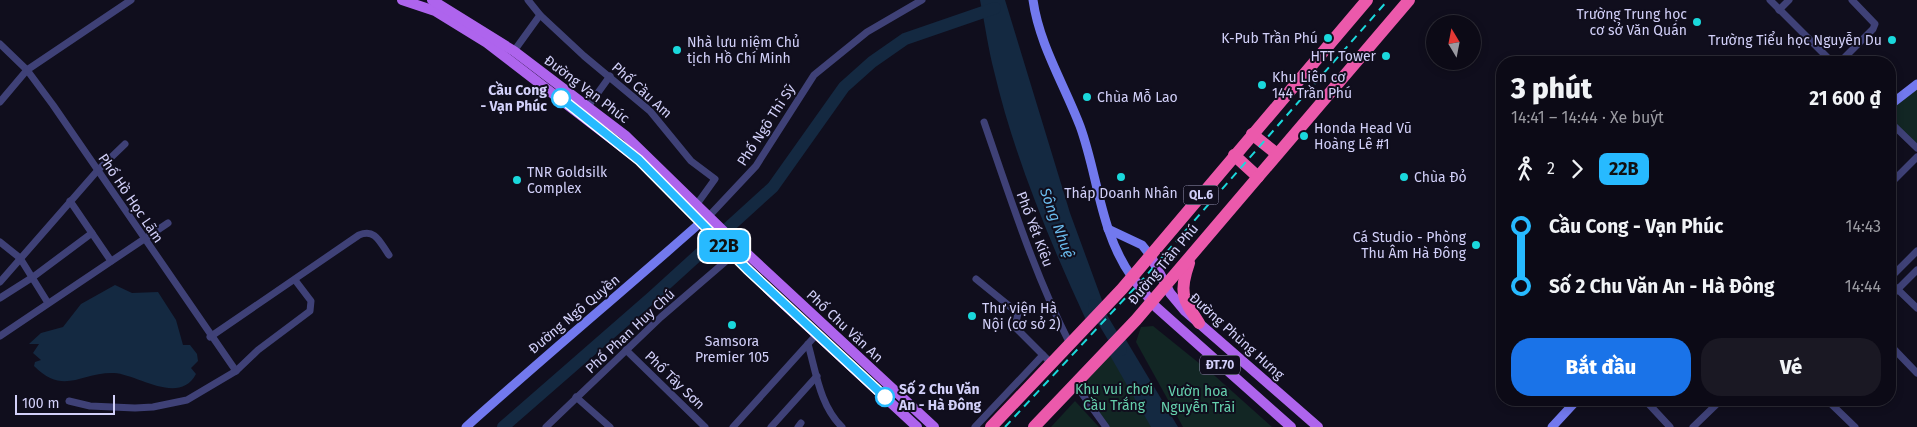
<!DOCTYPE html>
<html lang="vi">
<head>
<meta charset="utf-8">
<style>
  body { margin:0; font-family:"Fira Sans",sans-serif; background:#1a1823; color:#f1f3f6; height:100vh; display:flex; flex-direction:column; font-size:19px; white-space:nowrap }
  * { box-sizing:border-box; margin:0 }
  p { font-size:16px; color:#9a9aa1 }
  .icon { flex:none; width:28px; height:28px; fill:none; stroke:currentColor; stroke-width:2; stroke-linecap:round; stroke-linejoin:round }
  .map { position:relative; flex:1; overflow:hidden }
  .side { position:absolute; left:1496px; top:56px; width:400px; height:350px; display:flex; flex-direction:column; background:#0c0a16; border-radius:20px; box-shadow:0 2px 8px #0003,0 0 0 1px #2c2b35 }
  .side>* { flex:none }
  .badge { padding:0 10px; border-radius:8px; font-size:18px; line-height:32px }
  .needle { width:32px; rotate:350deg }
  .controls { position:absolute; left:1426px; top:15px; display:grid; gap:10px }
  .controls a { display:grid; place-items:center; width:55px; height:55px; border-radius:50%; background:#0c0a16; box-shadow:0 2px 8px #0003,0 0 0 1px #2c2b35; font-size:25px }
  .scale { position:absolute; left:15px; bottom:12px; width:100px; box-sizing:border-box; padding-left:5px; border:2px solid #d2d0f9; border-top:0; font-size:14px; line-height:18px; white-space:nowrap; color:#d2d0f9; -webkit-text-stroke:4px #100e1d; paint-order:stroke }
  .map>.badge { position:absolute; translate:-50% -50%; box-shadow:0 0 0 2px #fff }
  .legs { display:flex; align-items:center; gap:8px; height:55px; padding:0 15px; font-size:16px }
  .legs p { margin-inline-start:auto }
  .headline { display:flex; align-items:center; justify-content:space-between; height:85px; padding:0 15px }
  h1 { font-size:28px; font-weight:800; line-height:38px }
  .primary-button { display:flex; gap:10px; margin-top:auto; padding:10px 15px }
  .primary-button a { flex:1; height:58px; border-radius:20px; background:#1a73e8; color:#fff; font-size:20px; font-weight:800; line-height:58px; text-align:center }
  .primary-button a+a { background:#1a1823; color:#f1f3f6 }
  ul { padding:0 15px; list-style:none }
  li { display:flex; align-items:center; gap:18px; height:60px; font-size:19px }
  li i { display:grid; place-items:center; width:8px; height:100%; margin:0 6px; background:currentColor }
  li i::after { content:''; width:12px; height:12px; margin:-6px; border:4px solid; border-radius:50%; background:#0c0a16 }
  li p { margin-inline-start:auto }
  li:first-child i { background:linear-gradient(#0000 50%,currentColor 0) }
  li:last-child i { background:linear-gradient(currentColor 50%,#0000 0) }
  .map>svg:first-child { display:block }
  .green { fill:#122624 }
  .water { fill:#142941 }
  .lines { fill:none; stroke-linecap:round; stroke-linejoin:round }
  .river { stroke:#142941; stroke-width:12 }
  .street { stroke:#3f4177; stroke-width:7 }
  .secondary { stroke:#7279ee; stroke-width:9 }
  .primary { stroke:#ae64ed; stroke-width:10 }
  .highway { stroke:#eb59ab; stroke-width:12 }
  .rail { stroke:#1ad8dc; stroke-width:2; stroke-dasharray:8 6; stroke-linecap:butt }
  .line-1-casing { stroke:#fff; stroke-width:11 }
  .line-1 { stroke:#27baff; stroke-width:8 }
  .poi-dot { fill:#1ad8dc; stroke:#100e1d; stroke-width:2 }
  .stop-1-dot { fill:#fff; stroke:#27baff; stroke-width:2.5 }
  .labels { text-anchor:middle; stroke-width:4; stroke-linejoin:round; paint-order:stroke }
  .shield { fill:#100e1d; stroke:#9896b7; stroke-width:1 }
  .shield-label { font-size:12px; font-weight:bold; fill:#d2d0f9 }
  .poi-label { font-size:14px; fill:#d2d0f9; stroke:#100e1d; text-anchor:start }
  .street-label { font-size:14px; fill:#d2d0f9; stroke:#100e1d }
  .stop-label { font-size:14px; font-weight:bold; fill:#d2d0f9; stroke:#100e1d; text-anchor:end }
  .park-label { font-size:14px; fill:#65d0ad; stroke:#100e1d }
  .water-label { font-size:15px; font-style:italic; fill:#6abbed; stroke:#100e1d }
</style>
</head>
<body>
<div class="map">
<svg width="1917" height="427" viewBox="0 0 1917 427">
  <rect width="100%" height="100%" fill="#100e1d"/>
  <g class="green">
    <path d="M1917,85V143L1915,145L1890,121V106Z"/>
    <path d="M1153,326L1215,376L1272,427H1183L1136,342L1141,327Z"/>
    <path d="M1111,356L1131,385L1153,427H1109C1098,410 1076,385 1095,367C1100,362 1104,357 1111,356Z"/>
    <path d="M1075,401L1099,427H1051Z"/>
  </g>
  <g class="water">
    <path d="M980,0H1005L1070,213L1103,303L1086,320C1049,240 1014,156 994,71C988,48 985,24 980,0Z"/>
    <path d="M115,285L132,293L158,292L176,320L183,345H190L197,354L198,361L191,368L196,374C179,406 137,374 114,373C81,372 64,396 34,366L35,362L41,360L33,353L39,344H29L41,333L63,327L81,304Z"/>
    <path d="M1123,335L1178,427H1151L1108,352Z"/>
  </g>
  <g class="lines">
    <g class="river">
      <path d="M1094,305L1121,350"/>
      <path d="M503,427L652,297L773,187L844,87L872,62L905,39L995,8"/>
    </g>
    <g class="street">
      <path d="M528,0L540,15L584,56L650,111L691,161L715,179L697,204"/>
      <path d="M1770,0L1832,62"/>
      <path d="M1779,10L1789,0"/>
      <path d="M0,44L27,70L53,105L236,371"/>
      <path d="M514,51L540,15"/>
      <path d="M1840,62L1873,29L1875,24L1852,0"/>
      <path d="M0,102L27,70L131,0"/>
      <path d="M587,108L610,76"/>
      <path d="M984,122C1010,197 1034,273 1070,344"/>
      <path d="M1890,122L1917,148"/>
      <path d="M1890,184L1917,157"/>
      <path d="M70,201L111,261"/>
      <path d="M709,216L756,166L814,75L867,32L922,0"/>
      <path d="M0,242L20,258L48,303"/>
      <path d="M1890,278L1917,251"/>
      <path d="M976,279L1018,313L1015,327L1051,363"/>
      <path d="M0,282L98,170L125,144"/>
      <path d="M1890,282L1917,308"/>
      <path d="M1890,297L1917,270"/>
      <path d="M0,298L33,277L92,233"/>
      <path d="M0,336L168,223"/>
      <path d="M210,337L359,235C376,228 380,243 389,255"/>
      <path d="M808,344C816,372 820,406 842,427"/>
      <path d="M1890,345L1917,373"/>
      <path d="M626,350L705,427"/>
      <path d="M1075,384L1106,427"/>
      <path d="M576,397L610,427"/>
      <path d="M1645,400L1670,427"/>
      <path d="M1827,400L1855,427"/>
      <path d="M69,401L90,406L135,408L153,407L187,400L236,371L258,350L310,311L311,301L295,280"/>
      <path d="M546,427L661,317L733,255"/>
      <path d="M733,427L817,334"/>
      <path d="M771,427L817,376"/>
      <path d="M798,427L801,423"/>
      <path d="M975,427L1043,355"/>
      <path d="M1693,427L1721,400"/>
    </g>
    <g class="secondary">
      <path d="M1033,0C1039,44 1064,84 1080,126C1098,175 1100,233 1132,277"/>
      <path d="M1890,105L1917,84"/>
      <path d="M1108,229L1142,245L1150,255"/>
      <path d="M466,427C543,358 623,291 700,223"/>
      <path d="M1552,427L1577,400"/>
    </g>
    <g class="primary">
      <path d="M402,0L435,11L487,43L639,160L773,294L917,427"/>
      <path d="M432,0L514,51L626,136L741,248L934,427"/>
      <path d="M1150,255L1170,293L1185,311L1318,427"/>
      <path d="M1132,277L1156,307L1291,427"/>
    </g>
    <g class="highway">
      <path d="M1252,134L1277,154"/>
      <path d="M1234,155L1258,177"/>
      <path d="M1189,263C1179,292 1182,298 1199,323"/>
      <path d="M991,427L1122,289L1367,0"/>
      <path d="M1034,427L1136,320L1409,0"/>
    </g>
    <path class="rail" d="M1005,427L1144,278L1388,0"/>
  </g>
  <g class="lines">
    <g class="line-1-casing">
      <path id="line-1" d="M561,98L639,160L747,269L885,397"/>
    </g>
    <use href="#line-1" class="line-1"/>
  </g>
  <g class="poi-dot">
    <circle cx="1697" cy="22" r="5"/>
    <circle cx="1328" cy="38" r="5"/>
    <circle cx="1892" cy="40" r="5"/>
    <circle cx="677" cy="50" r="5"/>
    <circle cx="1386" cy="56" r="5"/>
    <circle cx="1262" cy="85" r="5"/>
    <circle cx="1087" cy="97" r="5"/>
    <circle cx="1304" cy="136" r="5"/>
    <circle cx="1121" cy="177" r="5"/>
    <circle cx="1404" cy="177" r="5"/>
    <circle cx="517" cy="180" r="5"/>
    <circle cx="1476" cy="245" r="5"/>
    <circle cx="972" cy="316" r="5"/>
    <circle cx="732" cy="325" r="5"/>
  </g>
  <g class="stop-1-dot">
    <circle cx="561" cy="98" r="9"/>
    <circle cx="885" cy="397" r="9"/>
  </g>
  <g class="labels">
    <g class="shield">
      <rect x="1183.5" y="185.5" width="35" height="19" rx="4"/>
      <rect x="1200" y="355.5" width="40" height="19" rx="4"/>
    </g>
    <g class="shield-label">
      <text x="1201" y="199">QL.6</text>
      <text x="1220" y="369">ĐT.70</text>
    </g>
    <g class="poi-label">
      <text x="1687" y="19" text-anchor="end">Trường Trung học<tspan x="1687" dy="16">cơ sở Văn Quán</tspan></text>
      <text x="1318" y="43" text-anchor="end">K-Pub Trần Phú</text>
      <text x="1882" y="45" text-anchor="end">Trường Tiểu học Nguyễn Du</text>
      <text x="687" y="47">Nhà lưu niệm Chủ<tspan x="687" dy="16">tịch Hồ Chí Minh</tspan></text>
      <text x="1376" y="61" text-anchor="end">HTT Tower</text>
      <text x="1272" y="82">Khu Liên cơ<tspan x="1272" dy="16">144 Trần Phú</tspan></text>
      <text x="1097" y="102">Chùa Mỗ Lao</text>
      <text x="1314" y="133">Honda Head Vũ<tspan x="1314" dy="16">Hoàng Lê #1</tspan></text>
      <text x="527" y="177">TNR Goldsilk<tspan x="527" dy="16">Complex</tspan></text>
      <text x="1414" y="182">Chùa Đỏ</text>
      <text x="1121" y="198" text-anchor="middle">Tháp Doanh Nhân</text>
      <text x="1466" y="242" text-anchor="end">Cá Studio - Phòng<tspan x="1466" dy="16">Thu Âm Hà Đông</tspan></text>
      <text x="982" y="313">Thư viện Hà<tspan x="982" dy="16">Nội (cơ sở 2)</tspan></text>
      <text x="732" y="346" text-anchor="middle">Samsora<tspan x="732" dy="16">Premier 105</tspan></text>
    </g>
    <g class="street-label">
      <text transform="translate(587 89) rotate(37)" y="5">Đường Vạn Phúc</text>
      <text transform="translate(642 90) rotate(42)" y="5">Phố Cầu Am</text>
      <text transform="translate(766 125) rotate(-57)" y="5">Phố Ngô Thì Sỹ</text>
      <text transform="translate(131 198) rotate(56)" y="5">Phố Hồ Học Lãm</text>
      <text transform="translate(1035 229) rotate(69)" y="5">Phố Yết Kiêu</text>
      <text transform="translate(1163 264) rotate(-50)" y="5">Đường Trần Phú</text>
      <text transform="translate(574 314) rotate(-40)" y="5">Đường Ngô Quyền</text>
      <text transform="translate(845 326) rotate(43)" y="5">Phố Chu Văn An</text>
      <text transform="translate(630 331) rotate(-43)" y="5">Phố Phan Huy Chú</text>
      <text transform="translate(1237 336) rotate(42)" y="5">Đường Phùng Hưng</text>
      <text transform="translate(675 380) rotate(44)" y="5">Phố Tây Sơn</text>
    </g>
    <g class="stop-label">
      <text x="547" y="95">Cầu Cong<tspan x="547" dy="16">- Vạn Phúc</tspan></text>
      <text x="899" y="394" text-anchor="start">Số 2 Chu Văn<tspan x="899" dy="16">An - Hà Đông</tspan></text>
    </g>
    <g class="park-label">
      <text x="1114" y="394">Khu vui chơi<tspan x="1114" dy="16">Cầu Trắng</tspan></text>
      <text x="1198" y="396">Vườn hoa<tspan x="1198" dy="16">Nguyễn Trãi</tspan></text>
    </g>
    <g class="water-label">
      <text transform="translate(1057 223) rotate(70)" y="5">Sông Nhuệ</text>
    </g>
  </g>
</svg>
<div class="controls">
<a><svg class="needle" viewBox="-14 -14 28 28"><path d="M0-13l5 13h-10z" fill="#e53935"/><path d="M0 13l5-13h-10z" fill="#9a9aa1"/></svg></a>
</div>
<div class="scale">100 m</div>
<b class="badge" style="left:724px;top:246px;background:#27baff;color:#111">22B</b>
<section class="side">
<div class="headline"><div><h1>3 phút</h1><p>14:41 – 14:44 · Xe buýt</p></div><b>21 600 ₫</b></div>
<div class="legs"><svg class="icon" aria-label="walk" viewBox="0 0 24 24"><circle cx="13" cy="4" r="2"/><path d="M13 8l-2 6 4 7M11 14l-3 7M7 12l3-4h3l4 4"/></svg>2<svg class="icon" aria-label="forward" viewBox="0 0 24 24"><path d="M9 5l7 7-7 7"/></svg><b class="badge" style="background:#27baff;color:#111">22B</b></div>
<ul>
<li><i style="color:#27baff"></i><b>Cầu Cong - Vạn Phúc</b><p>14:43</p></li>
<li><i style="color:#27baff"></i><b>Số 2 Chu Văn An - Hà Đông</b><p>14:44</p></li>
</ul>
<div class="primary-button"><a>Bắt đầu</a><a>Vé</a></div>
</section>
</div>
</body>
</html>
